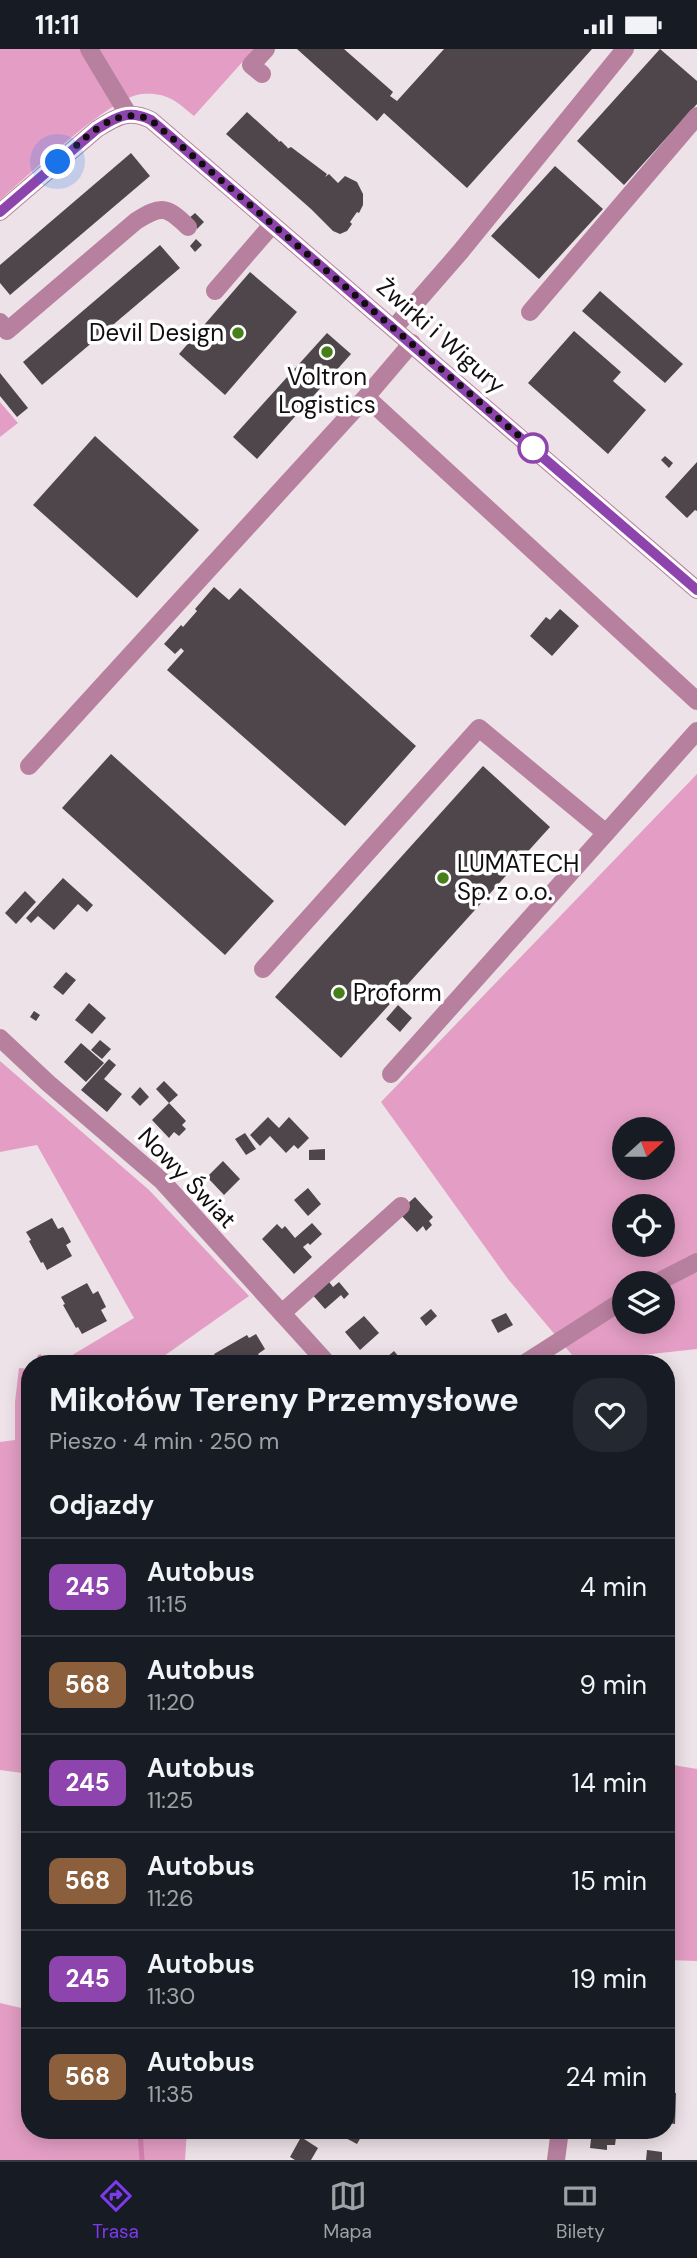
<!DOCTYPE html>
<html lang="pl">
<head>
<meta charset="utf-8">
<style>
  body { margin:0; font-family:"DM Sans",sans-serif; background:#242831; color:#f1f3f6; height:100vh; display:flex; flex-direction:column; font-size:26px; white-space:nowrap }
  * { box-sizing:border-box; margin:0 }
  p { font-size:23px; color:#9ea1a6 }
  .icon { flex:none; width:38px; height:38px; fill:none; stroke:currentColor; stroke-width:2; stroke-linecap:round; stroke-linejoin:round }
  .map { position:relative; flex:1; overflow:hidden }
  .side { position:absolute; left:21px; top:1306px; width:654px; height:784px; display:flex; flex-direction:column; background:#171b24; border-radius:28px; box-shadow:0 4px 18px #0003 }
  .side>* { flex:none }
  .badge { padding:0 14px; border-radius:10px; font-size:24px; line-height:46px }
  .needle { width:46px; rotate:69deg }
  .tools { position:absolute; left:612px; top:1068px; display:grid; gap:14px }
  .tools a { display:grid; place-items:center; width:63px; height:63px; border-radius:50%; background:#171b24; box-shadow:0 4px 18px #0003; font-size:35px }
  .you { position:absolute; width:35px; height:35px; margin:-18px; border:5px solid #fff; border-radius:50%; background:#1a73e8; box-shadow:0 0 0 10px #1a73e833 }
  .map>.badge { position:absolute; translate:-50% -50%; box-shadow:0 0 0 4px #fff }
  h2 { padding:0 28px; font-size:26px; line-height:63px }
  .round { display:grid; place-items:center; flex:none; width:74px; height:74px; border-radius:28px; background:#242831 }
  .head { display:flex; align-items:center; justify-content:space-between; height:119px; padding:0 28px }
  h1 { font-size:33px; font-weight:700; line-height:52px }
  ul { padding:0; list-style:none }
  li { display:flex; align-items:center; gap:21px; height:98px; padding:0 28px; border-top:2px solid #363941 }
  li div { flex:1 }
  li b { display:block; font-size:26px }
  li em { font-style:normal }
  li .badge { min-width:77px; font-weight:700; text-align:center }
  .status { display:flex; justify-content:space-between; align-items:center; height:49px; padding:0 35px; background:#171b24; direction:ltr }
  .status svg { height:19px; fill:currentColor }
  .dock { display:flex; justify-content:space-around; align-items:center; height:98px; border-top:2px solid #363941; background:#171b24; font-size:19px; color:#9ea1a6 }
  .dock a { display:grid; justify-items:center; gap:4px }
  .dock .on { color:#7c3aed }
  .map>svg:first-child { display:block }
  .green { fill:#e49ec5; fill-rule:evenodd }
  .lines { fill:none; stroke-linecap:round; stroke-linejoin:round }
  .stream { stroke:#d480b1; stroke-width:5 }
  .building { fill:#4e464a }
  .minor { stroke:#b8809f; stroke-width:18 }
  .line-casing { stroke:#fff; stroke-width:16 }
  .line { stroke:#8e44ad; stroke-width:10 }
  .walk { stroke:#120e10; stroke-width:7; stroke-dasharray:0 12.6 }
  .poi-dot { fill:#47801b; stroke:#fff; stroke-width:2.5 }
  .stop-dot { fill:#fff; stroke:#8e44ad; stroke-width:3.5 }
  .labels { text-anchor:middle; stroke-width:7; stroke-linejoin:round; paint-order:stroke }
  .poi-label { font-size:24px; fill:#120e10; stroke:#fff; text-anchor:start }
  .street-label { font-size:24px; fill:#120e10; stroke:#fff }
</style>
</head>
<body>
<div class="status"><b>11:11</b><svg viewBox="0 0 49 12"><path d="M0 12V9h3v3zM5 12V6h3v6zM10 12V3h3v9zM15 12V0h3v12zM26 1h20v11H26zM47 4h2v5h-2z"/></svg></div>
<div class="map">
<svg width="697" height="2111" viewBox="0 0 697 2111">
  <rect width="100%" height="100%" fill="#ede2e8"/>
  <g class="green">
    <path d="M0,0H254L194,67C176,52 167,43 142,45C111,47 27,128 0,151Z"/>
    <path d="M0,353L18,374L0,388Z"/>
    <path d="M697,725V1300L578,1313L508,1230L381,1053ZM625,1080H663V1118H625ZM625,1157H663V1195H625ZM625,1234H663V1272H625Z"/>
    <path d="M0,1012L149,1141L249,1247L154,1314H59L134,1269L37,1096L0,1103Z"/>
    <path d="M19,1319L30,1320V1725L0,1721V1393L15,1391V1353Z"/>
    <path d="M667,1715L697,1720V1912L667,1911Z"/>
    <path d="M0,1954L30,1961V2081H187L185,2111H0Z"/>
  </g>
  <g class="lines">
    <g class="stream">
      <path d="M40,1308L42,1314"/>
      <path d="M140,2081L142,2111"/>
    </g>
  </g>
  <g class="building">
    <path d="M297,0H344L393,43L390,47L397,52L444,0H592L467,139L384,64L377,72Z"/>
    <path d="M660,0L697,32V55L624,136L577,92Z"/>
    <path d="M247,63L279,92L278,93L281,92L288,99L287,100L291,98L327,125L325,128L329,125L338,134L345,127L357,133L363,145V156L359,164L357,163L350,173L352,175L347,182L340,185L333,182L311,160L226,85Z"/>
    <path d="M131,104L150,127L10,246L0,234V216Z"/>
    <path d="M555,117L603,160L539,230L491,187Z"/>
    <path d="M195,164L204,173L197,180L188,170Z"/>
    <path d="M196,190L202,196L195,203L190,197Z"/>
    <path d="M160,196L180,219L42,336L23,313Z"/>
    <path d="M250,223L297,263L225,346L179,305Z"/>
    <path d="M600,242L683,315L665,334L582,262Z"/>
    <path d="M574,282L621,323L613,332L646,361L608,405L528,334Z"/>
    <path d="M327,284L351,305L257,410L233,388Z"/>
    <path d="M0,324L28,359L17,368L0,347Z"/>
    <path d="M95,387L199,481L137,549L33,456Z"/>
    <path d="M665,407L673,414L669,419L661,411Z"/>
    <path d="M697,413V462L695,461L687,469L665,448Z"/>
    <path d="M214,538L229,551L240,539L416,697L345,777L167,621L184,602L181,599L175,605L164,595L181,576L183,578L197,562L195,560Z"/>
    <path d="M560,560L579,577L552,607L530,587L546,568L550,571Z"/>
    <path d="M111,705L274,852L225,906L62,759Z"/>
    <path d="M483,717L550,778L341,1009L275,948Z"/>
    <path d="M63,829L93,856L87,863L78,855L54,881L38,867L31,874L26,869Z"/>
    <path d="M25,842L36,853L16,875L5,864Z"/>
    <path d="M66,923L76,931L63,946L53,938Z"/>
    <path d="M89,954L106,969L92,985L75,971Z"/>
    <path d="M398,956L412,969L400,983L386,970Z"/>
    <path d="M34,962L40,966L36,972L30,968Z"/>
    <path d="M100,991L111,1000L102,1010L91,1001Z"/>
    <path d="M81,994L104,1014L86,1033L64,1013Z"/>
    <path d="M109,1010L116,1016L104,1030L122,1045L107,1063L81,1041Z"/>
    <path d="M164,1032L178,1046L169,1054L156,1040Z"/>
    <path d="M140,1038L149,1048L140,1057L131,1048Z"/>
    <path d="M169,1054L186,1072L182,1076L186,1080L179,1087L174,1083L169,1089L152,1071Z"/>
    <path d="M268,1068L279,1079L289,1068L309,1089L298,1100L294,1096L286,1104L270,1087L260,1097L250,1086Z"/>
    <path d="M245,1084L256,1100L246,1106L235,1090Z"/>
    <path d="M325,1100V1111H309V1101Z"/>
    <path d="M223,1112L240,1130L224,1146L207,1128Z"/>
    <path d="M308,1139L321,1155L308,1167L294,1151Z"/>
    <path d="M415,1148L433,1168L429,1172L432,1176L426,1182L423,1177L417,1183L398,1163Z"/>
    <path d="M52,1169L58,1180L63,1178L67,1185L71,1193L66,1196L72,1207L47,1221L43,1213L41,1214L29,1192L31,1191L26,1183Z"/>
    <path d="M312,1174L322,1185L310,1196L308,1194L303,1198L312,1208L294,1225L262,1190L277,1175L282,1180L285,1177L295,1189Z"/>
    <path d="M326,1229L333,1238L339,1233L349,1245L344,1250L341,1246L325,1260L310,1243Z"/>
    <path d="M87,1234L93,1245L98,1242L106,1258L101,1261L107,1272L82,1285L78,1278L76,1279L63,1256L65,1255L61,1248Z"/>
    <path d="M431,1260L437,1267L426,1277L420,1269Z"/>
    <path d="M506,1264L513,1276L498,1284L491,1271Z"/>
    <path d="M364,1267L379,1284L360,1301L345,1283Z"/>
    <path d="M256,1285L265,1300L258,1305L260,1308L250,1314H219L214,1305L247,1286L249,1289Z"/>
    <path d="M394,1302L404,1314H380Z"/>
    <path d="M282,1306L290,1314H268Z"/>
    <path d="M667,2044H676L675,2075L667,2074Z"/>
    <path d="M345,2081H365L357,2095L342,2087Z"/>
    <path d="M592,2081H617L615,2096H607V2101L590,2099Z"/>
    <path d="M301,2088L318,2099L311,2111H295L290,2108Z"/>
    <path d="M647,2101L662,2103V2111H646Z"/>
  </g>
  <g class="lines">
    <g class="minor">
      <path d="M89,0L128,65"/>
      <path d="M262,25L251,16L266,0"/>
      <path d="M0,163L97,80C117,68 128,60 151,71L697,541"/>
      <path d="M215,242L272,176"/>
      <path d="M530,263L697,67"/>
      <path d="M0,273L7,282L136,172C161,156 167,157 188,178"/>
      <path d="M394,279L461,202L625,0"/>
      <path d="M366,348L697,652"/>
      <path d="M29,717L366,348L412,294"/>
      <path d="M263,920L479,679L606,784L697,682"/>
      <path d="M0,989L48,1034L162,1132L327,1314"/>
      <path d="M391,1025L606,784"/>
      <path d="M656,1234L697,1213"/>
      <path d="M282,1264L401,1157"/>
      <path d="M525,1314L625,1250"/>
      <path d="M556,2111L560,2081"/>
    </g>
  </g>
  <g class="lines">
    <g class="line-casing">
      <path id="line" d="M0,163L97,80C116,68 128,60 151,71L697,541"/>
    </g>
    <use href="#line" class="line"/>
    <path class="walk" d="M58,113C84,91 114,54 151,71L533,399"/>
  </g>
  <g class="poi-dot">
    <circle cx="238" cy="284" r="7"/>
    <circle cx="327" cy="303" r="7"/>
    <circle cx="443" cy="829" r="7"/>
    <circle cx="339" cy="944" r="7"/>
  </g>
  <circle class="stop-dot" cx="533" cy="399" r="14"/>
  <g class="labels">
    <g class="poi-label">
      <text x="224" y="292" text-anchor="end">Devil Design</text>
      <text x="327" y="336" text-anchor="middle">Voltron<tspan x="327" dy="28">Logistics</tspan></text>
      <text x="457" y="823">LUMATECH<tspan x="457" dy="28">Sp. z o.o.</tspan></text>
      <text x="353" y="952">Proform</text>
    </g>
    <g class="street-label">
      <text transform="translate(441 287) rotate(41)" y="8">Żwirki i Wigury</text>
      <text transform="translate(187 1129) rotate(46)" y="8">Nowy Świat</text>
    </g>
  </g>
</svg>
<div class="tools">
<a><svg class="needle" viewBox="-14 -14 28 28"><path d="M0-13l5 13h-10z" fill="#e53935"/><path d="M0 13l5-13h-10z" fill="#9ea1a6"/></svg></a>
<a><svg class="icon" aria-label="locate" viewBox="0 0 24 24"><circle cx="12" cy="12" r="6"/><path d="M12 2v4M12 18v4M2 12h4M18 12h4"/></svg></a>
<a><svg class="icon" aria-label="layers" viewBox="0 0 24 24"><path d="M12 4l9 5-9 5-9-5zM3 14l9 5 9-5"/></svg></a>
</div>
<div class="you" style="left:58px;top:113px"></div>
<section class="side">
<div class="head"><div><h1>Mikołów Tereny Przemysłowe</h1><p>Pieszo · 4 min · 250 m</p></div><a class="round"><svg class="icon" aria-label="heart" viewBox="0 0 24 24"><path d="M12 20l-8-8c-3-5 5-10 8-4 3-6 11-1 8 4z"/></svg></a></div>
<h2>Odjazdy</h2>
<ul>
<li><span class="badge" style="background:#8e44ad;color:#fff">245</span><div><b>Autobus</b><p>11:15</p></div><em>4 min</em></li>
<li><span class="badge" style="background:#8b5e3c;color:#fff">568</span><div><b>Autobus</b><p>11:20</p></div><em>9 min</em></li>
<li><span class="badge" style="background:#8e44ad;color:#fff">245</span><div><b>Autobus</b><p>11:25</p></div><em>14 min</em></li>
<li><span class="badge" style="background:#8b5e3c;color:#fff">568</span><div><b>Autobus</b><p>11:26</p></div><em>15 min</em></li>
<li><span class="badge" style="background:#8e44ad;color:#fff">245</span><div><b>Autobus</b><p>11:30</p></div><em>19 min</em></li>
<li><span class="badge" style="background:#8b5e3c;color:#fff">568</span><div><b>Autobus</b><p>11:35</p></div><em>24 min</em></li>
</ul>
</section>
</div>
<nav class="dock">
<a class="on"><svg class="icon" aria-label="directions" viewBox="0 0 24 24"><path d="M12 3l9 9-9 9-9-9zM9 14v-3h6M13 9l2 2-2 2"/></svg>Trasa</a>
<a><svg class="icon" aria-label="map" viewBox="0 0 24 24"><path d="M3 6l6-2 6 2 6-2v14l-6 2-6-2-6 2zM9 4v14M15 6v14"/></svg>Mapa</a>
<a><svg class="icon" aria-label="tickets" viewBox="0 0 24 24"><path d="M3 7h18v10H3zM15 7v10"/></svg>Bilety</a>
</nav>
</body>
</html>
